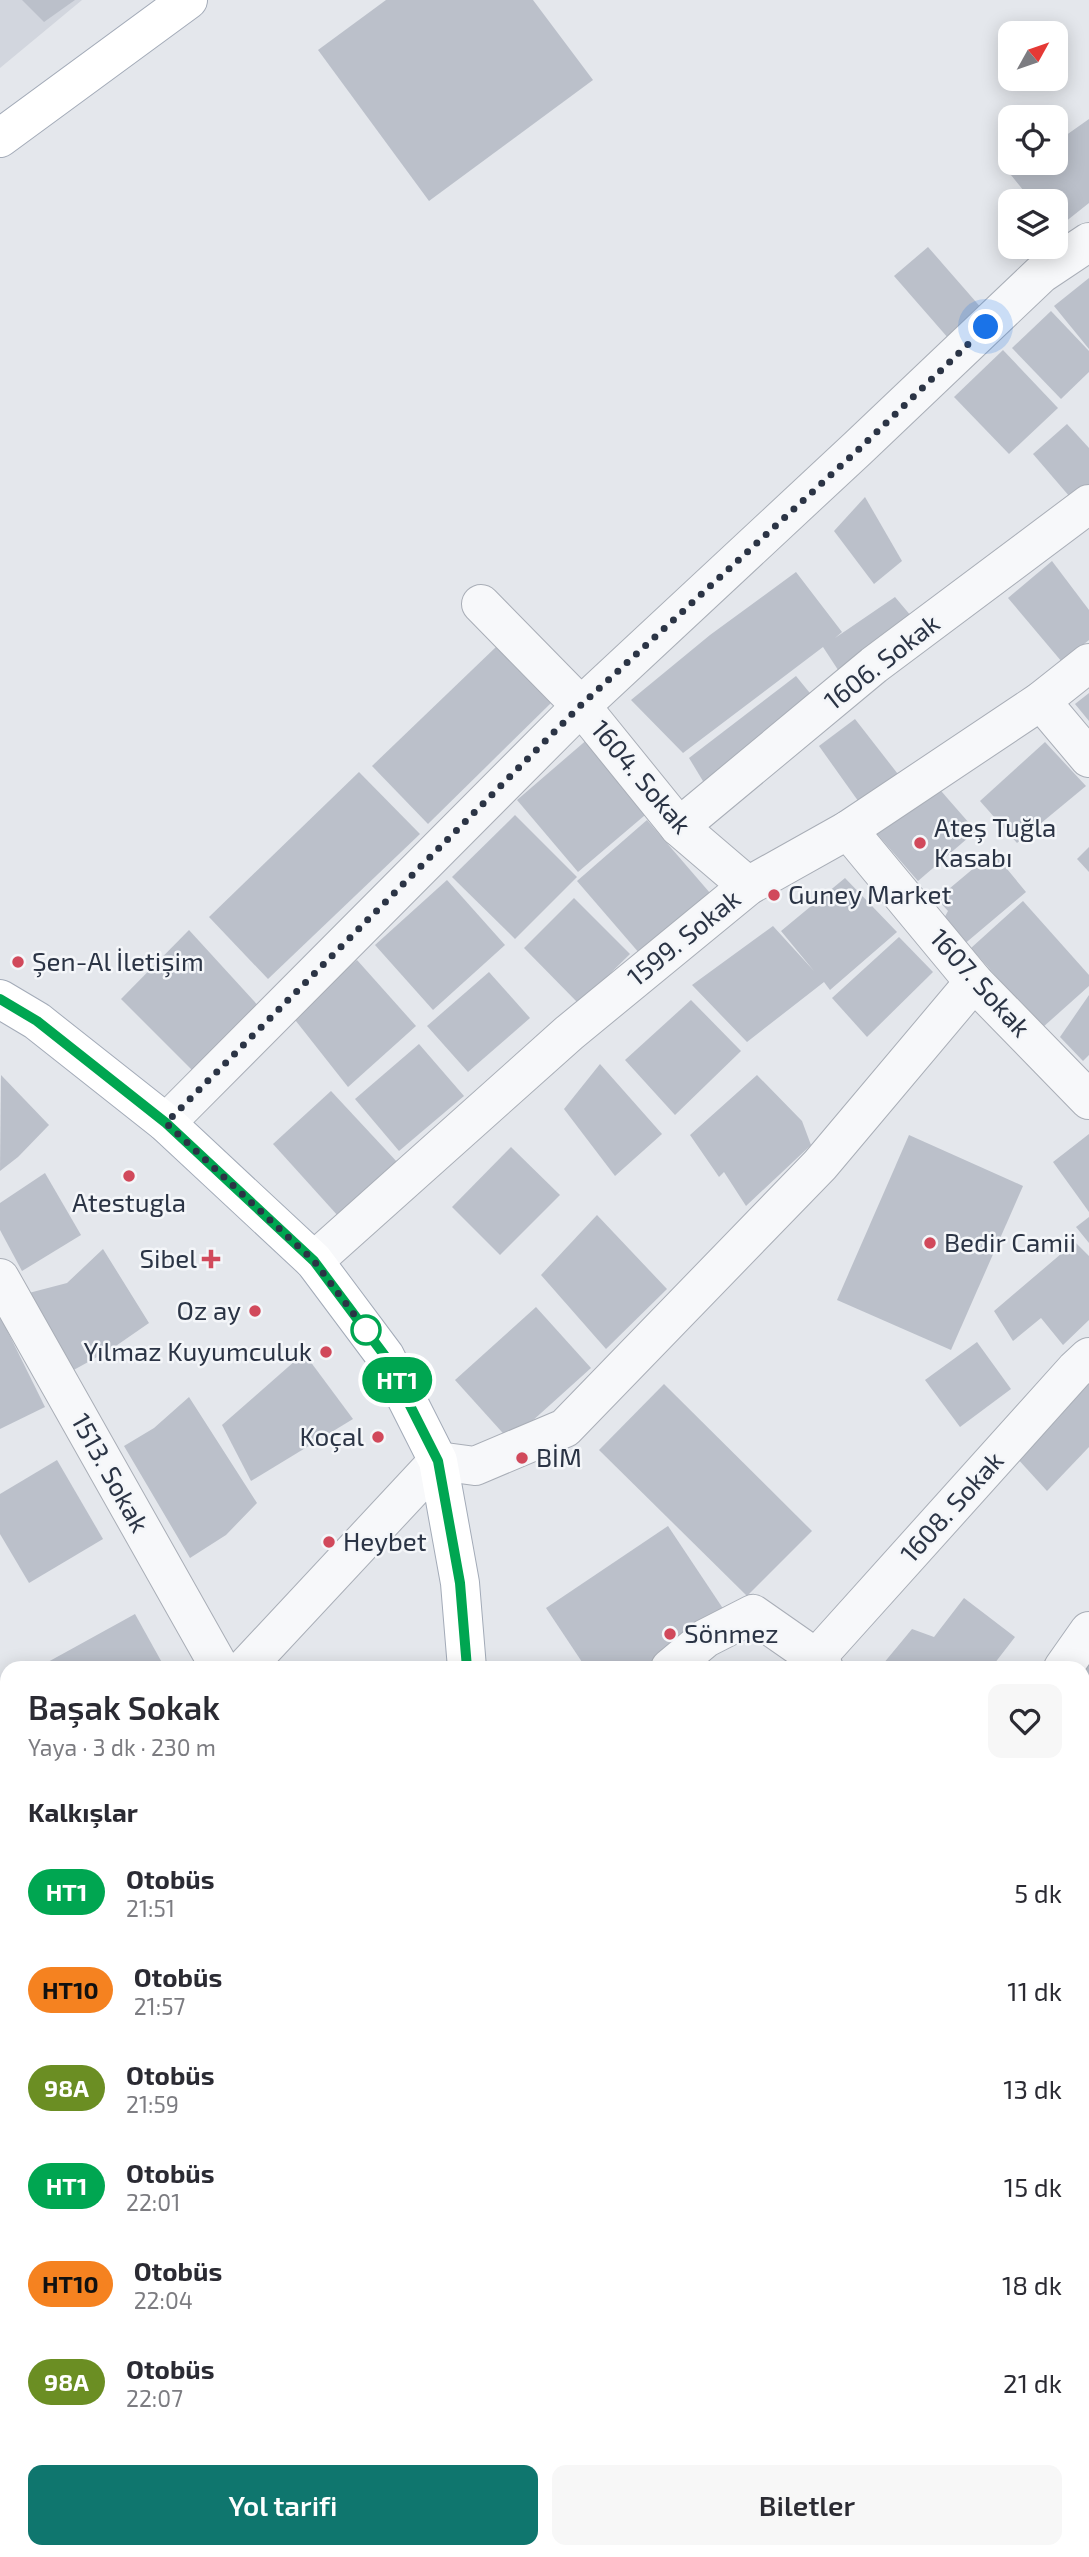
<!DOCTYPE html>
<html lang="tr">
<head>
<meta charset="utf-8">
<style>
  body { margin:0; font-family:"Exo 2",sans-serif; background:#f7f7f7; color:#2b2b33; height:100vh; display:flex; flex-direction:column; font-size:26px; white-space:nowrap }
  * { box-sizing:border-box; margin:0 }
  p { font-size:23px; color:#7c7c81 }
  .icon { flex:none; width:38px; height:38px; fill:none; stroke:currentColor; stroke-width:2; stroke-linecap:round; stroke-linejoin:round }
  .map { position:relative; flex:1; overflow:hidden }
  .sheet { position:absolute; left:0px; top:1661px; width:1090px; height:898px; display:flex; flex-direction:column; background:#fff; border-radius:21px 21px 0 0; box-shadow:0 4px 18px #0003 }
  .sheet>* { flex:none }
  .badge { padding:0 14px; border-radius:23px; font-size:24px; line-height:46px }
  .needle { width:46px; rotate:50deg }
  .buttons { position:absolute; left:998px; top:21px; display:grid; gap:14px }
  .buttons a { display:grid; place-items:center; width:70px; height:70px; border-radius:14px; background:#fff; box-shadow:0 4px 18px #0003; font-size:35px }
  .you { position:absolute; width:35px; height:35px; margin:-18px; border:5px solid #fff; border-radius:50%; background:#1a73e8; box-shadow:0 0 0 10px #1a73e833 }
  .map>.badge { position:absolute; translate:-50% -50%; box-shadow:0 0 0 4px #fff }
  h2 { padding:0 28px; font-size:26px; line-height:63px }
  .round { display:grid; place-items:center; flex:none; width:74px; height:74px; border-radius:14px; background:#f7f7f7 }
  .head { display:flex; align-items:center; justify-content:space-between; height:119px; padding:0 28px }
  h1 { font-size:33px; font-weight:600; line-height:52px }
  .cta { display:flex; gap:14px; margin-top:auto; padding:14px 28px }
  .cta a { flex:1; height:80px; border-radius:14px; background:#0f766e; color:#fff; font-size:28px; font-weight:600; line-height:80px; text-align:center }
  .cta a+a { background:#f7f7f7; color:#2b2b33 }
  ul { padding:0; list-style:none }
  li { display:flex; align-items:center; gap:21px; height:98px; padding:0 28px }
  li div { flex:1 }
  li b { display:block; font-size:26px }
  li em { font-style:normal }
  li .badge { min-width:77px; font-weight:700; text-align:center }
  .map>svg:first-child { display:block }
  .built { fill:#d2d6de }
  .green { fill:#c9d6c5 }
  .building { fill:#bbc0ca }
  .lines { fill:none; stroke-linecap:round; stroke-linejoin:round }
  .minor-casing { stroke:#a9aeb7; stroke-width:40 }
  .major-casing { stroke:#a3abb8; stroke-width:40 }
  .minor { stroke:#f7f8fa; stroke-width:38 }
  .major { stroke:#fff; stroke-width:38 }
  .line-casing { stroke:#fff; stroke-width:16 }
  .line { stroke:#00a651; stroke-width:10 }
  .walk { stroke:#2b3445; stroke-width:7; stroke-dasharray:0 12.6 }
  .poi-dot { fill:#d1495b; stroke:#f4f6f9; stroke-width:2.5 }
  .stop-dot { fill:#fff; stroke:#00a651; stroke-width:3.5 }
  .labels { text-anchor:middle; stroke-width:5; stroke-linejoin:round; paint-order:stroke }
  .street-label { font-size:26px; fill:#2b3445; stroke:#f4f6f9 }
  .poi-label { font-size:26px; fill:#2b3445; stroke:#f4f6f9; text-anchor:start }
</style>
</head>
<body>
<div class="map">
<svg width="1089" height="2557" viewBox="0 0 1089 2557">
  <rect width="100%" height="100%" fill="#e4e7ec"/>
  <path class="built" d="M0,0H82L0,68Z"/>
  <path class="green" d="M93,2552H366V2557H99Z"/>
  <g class="building">
    <path d="M22,0H75L44,22Z"/>
    <path d="M386,0H533L593,80L429,201L318,50Z"/>
    <path d="M1089,119V203L1055,230V201H1032L1007,170L1016,163H1055V143Z"/>
    <path d="M928,247L983,310L949,339L894,276Z"/>
    <path d="M1089,278V349L1054,306Z"/>
    <path d="M1051,311L1089,351V372L1061,399L1012,348Z"/>
    <path d="M1003,350L1058,408L1009,454L954,397Z"/>
    <path d="M1067,424L1089,448V493L1076,504L1033,454Z"/>
    <path d="M865,497L902,561L874,584L834,531Z"/>
    <path d="M1052,561L1089,610V640L1062,662L1008,598Z"/>
    <path d="M796,572L842,632L835,638L895,597L917,623L844,679L823,647L683,753L631,700L710,635Z"/>
    <path d="M497,646L551,703L428,824L372,766Z"/>
    <path d="M796,676L818,703L709,791L689,758Z"/>
    <path d="M1089,693V721L1075,704Z"/>
    <path d="M855,719L901,778L861,805L819,746Z"/>
    <path d="M589,738L651,810L578,872L517,800Z"/>
    <path d="M1045,742L1086,786L1017,843L980,801Z"/>
    <path d="M359,772L420,834L268,979L209,917Z"/>
    <path d="M935,784L976,831L918,881L877,834Z"/>
    <path d="M515,815L577,877L515,939L452,877Z"/>
    <path d="M647,820L710,893L640,954L577,881Z"/>
    <path d="M1089,847V872L1077,859Z"/>
    <path d="M993,852L1026,892L962,946L942,922L948,911L937,899Z"/>
    <path d="M845,878L897,932L830,990L824,982L747,1042L692,985L773,926L814,971L781,931Z"/>
    <path d="M447,880L505,945L433,1010L375,945Z"/>
    <path d="M574,898L630,954L579,1004L524,948Z"/>
    <path d="M1023,901L1089,975V986L1042,1028L971,948Z"/>
    <path d="M189,930L263,1011L197,1075L121,999Z"/>
    <path d="M899,937L933,972L867,1037L832,998Z"/>
    <path d="M357,960L416,1026L348,1087L292,1016Z"/>
    <path d="M489,972L530,1018L468,1072L427,1026Z"/>
    <path d="M1089,995V1055L1083,1061L1060,1037Z"/>
    <path d="M691,1000L741,1051L675,1115L625,1060Z"/>
    <path d="M419,1044L464,1096L399,1151L355,1099Z"/>
    <path d="M600,1064L662,1134L615,1176L564,1109Z"/>
    <path d="M1,1075L49,1125L18,1157L0,1171Z"/>
    <path d="M757,1075L802,1121L811,1145L746,1206L724,1172L719,1177L690,1135Z"/>
    <path d="M331,1091L398,1163L339,1217L273,1144Z"/>
    <path d="M1089,1134V1212L1053,1162Z"/>
    <path d="M909,1135L1023,1186L951,1350L837,1300Z"/>
    <path d="M511,1147L560,1195L500,1255L452,1207Z"/>
    <path d="M45,1173L81,1235L22,1271L0,1230V1203Z"/>
    <path d="M597,1215L667,1289L606,1349L541,1275Z"/>
    <path d="M1089,1217V1243L1076,1227Z"/>
    <path d="M1075,1242L1089,1256V1320L1063,1345L1041,1318L1013,1341L994,1311Z"/>
    <path d="M103,1249L149,1323L110,1350L70,1372L25,1294L67,1283Z"/>
    <path d="M536,1307L591,1368L510,1441L455,1380Z"/>
    <path d="M0,1316L45,1407L0,1429Z"/>
    <path d="M977,1342L1011,1389L960,1427L925,1380Z"/>
    <path d="M304,1353L353,1419L251,1481L222,1425Z"/>
    <path d="M1089,1377V1447L1047,1491L1006,1446Z"/>
    <path d="M664,1384L812,1531L747,1596L599,1450Z"/>
    <path d="M189,1397L257,1503L226,1535L190,1558L124,1446L154,1428Z"/>
    <path d="M57,1460L103,1539L29,1583L0,1534V1494Z"/>
    <path d="M668,1526L726,1613L645,1668H586L546,1608Z"/>
    <path d="M964,1598L1015,1637L991,1668H886L883,1664L912,1629L934,1637Z"/>
    <path d="M135,1614L165,1668H37Z"/>
    <path d="M1089,1665V1761L1083,1756V1673Z"/>
    <path d="M1089,1785V1825L1083,1821V1792Z"/>
    <path d="M1083,1835L1089,1840V1878L1083,1885Z"/>
    <path d="M1086,2005L1089,2009V2092L1083,2097V2008Z"/>
    <path d="M0,2106L7,2111V2185L0,2196Z"/>
    <path d="M1083,2396L1089,2403V2431L1083,2435Z"/>
    <path d="M1089,2436V2545L1080,2557H1034L1028,2552H1083V2441Z"/>
    <path d="M7,2527V2552H74L79,2557H0V2533Z"/>
    <path d="M478,2552H579L583,2557H481Z"/>
    <path d="M664,2552H790L794,2557H668Z"/>
    <path d="M834,2552H950L955,2557H829Z"/>
  </g>
  <g class="lines">
    <g class="minor-casing">
      <g id="minor">
        <path d="M481,604L581,706L679,827L748,886"/>
        <path d="M1041,701L1089,758"/>
        <path d="M679,827L874,665L1089,504"/>
        <path d="M848,830L974,982L1089,1100"/>
        <path d="M166,1123L581,706L858,448L1041,274L1089,242"/>
        <path d="M314,1261L569,1033L748,886L848,830L1041,701L1089,663"/>
        <path d="M0,1278L220,1668"/>
        <path d="M816,1658L1075,1370L1089,1357"/>
        <path d="M245,1668L438,1461L475,1466L565,1428L820,1165L974,982"/>
        <path d="M670,1668L706,1638L753,1614L816,1658L824,1668"/>
        <path d="M1063,1668L1089,1631"/>
        <path d="M0,1922L7,1914"/>
        <path d="M1083,1945L1089,1935"/>
        <path d="M1083,1970L1089,1977"/>
        <path d="M1083,2302L1089,2309"/>
        <path d="M620,2552L624,2557"/>
        <path d="M988,2552L993,2557"/>
      </g>
    </g>
    <g class="major-casing">
      <g id="major">
        <path d="M0,138L188,0"/>
        <path d="M0,999L37,1021L166,1123L314,1261L385,1356L438,1461L460,1583L467,1668"/>
        <path d="M381,2552V2557"/>
      </g>
    </g>
    <use href="#minor" class="minor"/>
    <use href="#major" class="major"/>
  </g>
  <g class="lines">
    <g class="line-casing">
      <path id="line" d="M0,999L37,1021L166,1123L314,1261L385,1356L438,1461L460,1583L467,1668"/>
    </g>
    <use href="#line" class="line"/>
    <path class="walk" d="M366,1330L371,1337L314,1261L166,1123L580,706L859,449L986,327"/>
  </g>
  <g class="poi-dot">
    <circle cx="920" cy="843" r="7"/>
    <circle cx="774" cy="895" r="7"/>
    <circle cx="18" cy="962" r="7"/>
    <circle cx="129" cy="1176" r="7"/>
    <circle cx="930" cy="1243" r="7"/>
    <path d="M207.5 1248.5h7v7h7v7h-7v7h-7v-7h-7v-7h7z"/>
    <circle cx="255" cy="1311" r="7"/>
    <circle cx="326" cy="1352" r="7"/>
    <circle cx="378" cy="1437" r="7"/>
    <circle cx="522" cy="1458" r="7"/>
    <circle cx="329" cy="1542" r="7"/>
    <circle cx="670" cy="1634" r="7"/>
  </g>
  <circle class="stop-dot" cx="366" cy="1330" r="14"/>
  <g class="labels">
    <g class="street-label">
      <text transform="translate(882 662) rotate(-38)" y="9">1606. Sokak</text>
      <text transform="translate(641 777) rotate(50)" y="9">1604. Sokak</text>
      <text transform="translate(684 938) rotate(-39)" y="9">1599. Sokak</text>
      <text transform="translate(980 983) rotate(48)" y="9">1607. Sokak</text>
      <text transform="translate(110 1473) rotate(61)" y="9">1513. Sokak</text>
      <text transform="translate(952 1507) rotate(-48)" y="9">1608. Sokak</text>
    </g>
    <g class="poi-label">
      <text x="934" y="837">Ateş Tuğla<tspan x="934" dy="30">Kasabı</tspan></text>
      <text x="788" y="904">Guney Market</text>
      <text x="32" y="971">Şen-Al İletişim</text>
      <text x="129" y="1212" text-anchor="middle">Atestugla</text>
      <text x="944" y="1252">Bedir Camii</text>
      <text x="197" y="1268" text-anchor="end">Sibel</text>
      <text x="241" y="1320" text-anchor="end">Oz ay</text>
      <text x="312" y="1361" text-anchor="end">Yılmaz Kuyumculuk</text>
      <text x="364" y="1446" text-anchor="end">Koçal</text>
      <text x="536" y="1467">BİM</text>
      <text x="343" y="1551">Heybet</text>
      <text x="684" y="1643">Sönmez</text>
    </g>
  </g>
</svg>
<div class="buttons">
<a><svg class="needle" viewBox="-14 -14 28 28"><path d="M0-13l5 13h-10z" fill="#e53935"/><path d="M0 13l5-13h-10z" fill="#7c7c81"/></svg></a>
<a><svg class="icon" aria-label="locate" viewBox="0 0 24 24"><circle cx="12" cy="12" r="6"/><path d="M12 2v4M12 18v4M2 12h4M18 12h4"/></svg></a>
<a><svg class="icon" aria-label="layers" viewBox="0 0 24 24"><path d="M12 4l9 5-9 5-9-5zM3 14l9 5 9-5"/></svg></a>
</div>
<div class="you" style="left:986px;top:327px"></div>
<b class="badge" style="left:397px;top:1380px;background:#00a651;color:#fff">HT1</b>
<section class="sheet">
<div class="head"><div><h1>Başak Sokak</h1><p>Yaya · 3 dk · 230 m</p></div><a class="round"><svg class="icon" aria-label="heart" viewBox="0 0 24 24"><path d="M12 20l-8-8c-3-5 5-10 8-4 3-6 11-1 8 4z"/></svg></a></div>
<h2>Kalkışlar</h2>
<ul>
<li><span class="badge" style="background:#00a651;color:#fff">HT1</span><div><b>Otobüs</b><p>21:51</p></div><em>5 dk</em></li>
<li><span class="badge" style="background:#f58220;color:#111">HT10</span><div><b>Otobüs</b><p>21:57</p></div><em>11 dk</em></li>
<li><span class="badge" style="background:#6b8e23;color:#fff">98A</span><div><b>Otobüs</b><p>21:59</p></div><em>13 dk</em></li>
<li><span class="badge" style="background:#00a651;color:#fff">HT1</span><div><b>Otobüs</b><p>22:01</p></div><em>15 dk</em></li>
<li><span class="badge" style="background:#f58220;color:#111">HT10</span><div><b>Otobüs</b><p>22:04</p></div><em>18 dk</em></li>
<li><span class="badge" style="background:#6b8e23;color:#fff">98A</span><div><b>Otobüs</b><p>22:07</p></div><em>21 dk</em></li>
</ul>
<div class="cta"><a>Yol tarifi</a><a>Biletler</a></div>
</section>
</div>
</body>
</html>
